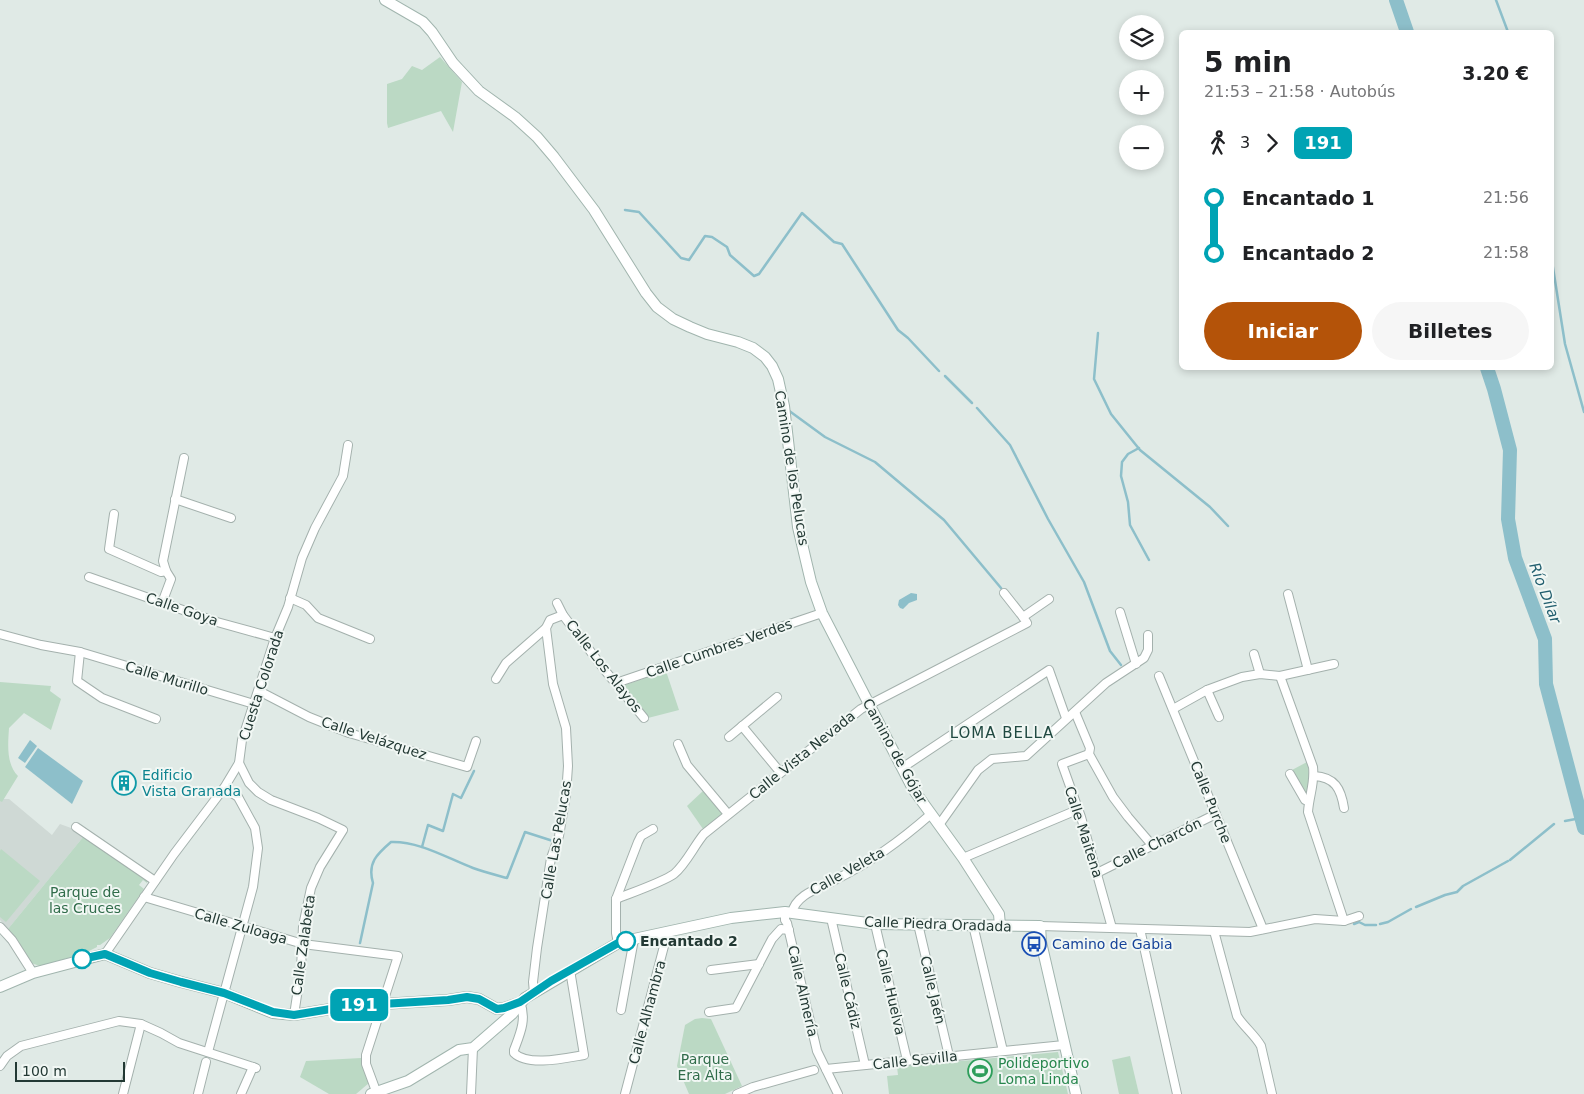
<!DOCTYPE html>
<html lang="es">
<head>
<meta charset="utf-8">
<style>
  body { margin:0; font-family:"DejaVu Sans",sans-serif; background:#f6f6f6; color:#202124; height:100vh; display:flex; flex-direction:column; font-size:19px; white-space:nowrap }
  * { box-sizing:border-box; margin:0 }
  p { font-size:16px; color:#757577 }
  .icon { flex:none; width:28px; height:28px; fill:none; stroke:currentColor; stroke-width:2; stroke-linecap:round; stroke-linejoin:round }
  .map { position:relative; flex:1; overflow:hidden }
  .drawer { position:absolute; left:1179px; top:30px; width:375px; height:340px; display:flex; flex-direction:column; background:#fff; border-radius:8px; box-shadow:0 2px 8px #0003 }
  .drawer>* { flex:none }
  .badge { padding:0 10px; border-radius:8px; font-size:18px; line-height:32px }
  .controls { position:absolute; left:1119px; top:15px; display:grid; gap:10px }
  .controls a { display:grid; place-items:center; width:45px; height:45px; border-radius:50%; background:#fff; box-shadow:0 2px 8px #0003; font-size:25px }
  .scale { position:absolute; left:15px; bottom:12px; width:110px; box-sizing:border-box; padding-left:5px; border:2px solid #233934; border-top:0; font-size:14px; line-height:18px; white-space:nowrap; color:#233934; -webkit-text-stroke:4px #f1f7f4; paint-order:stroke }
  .map>.badge { position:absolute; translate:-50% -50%; box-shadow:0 0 0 2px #fff }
  .legs { display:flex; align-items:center; gap:8px; height:55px; padding:0 25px; font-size:16px }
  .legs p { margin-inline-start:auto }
  .headline { display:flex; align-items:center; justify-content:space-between; height:85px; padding:0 25px }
  h1 { font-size:28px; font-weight:700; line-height:38px }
  .action { display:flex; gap:10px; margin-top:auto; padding:10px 25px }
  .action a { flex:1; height:58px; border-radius:30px; background:#b45309; color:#fff; font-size:20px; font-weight:700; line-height:58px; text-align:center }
  .action a+a { background:#f6f6f6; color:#202124 }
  ul { padding:0 25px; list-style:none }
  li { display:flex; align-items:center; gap:18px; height:55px; font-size:19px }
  li i { display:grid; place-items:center; width:8px; height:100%; margin:0 6px; background:currentColor }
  li i::after { content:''; width:12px; height:12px; margin:-6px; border:4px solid; border-radius:50%; background:#fff }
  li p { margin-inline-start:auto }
  li:first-child i { background:linear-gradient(#0000 50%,currentColor 0) }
  li:last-child i { background:linear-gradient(currentColor 50%,#0000 0) }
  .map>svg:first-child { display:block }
  .built { fill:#cfd9d5 }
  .green { fill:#bbd9c4 }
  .water { fill:#8dbfca }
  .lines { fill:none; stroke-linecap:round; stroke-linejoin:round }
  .stream { stroke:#8dbfca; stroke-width:2.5 }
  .river { stroke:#8dbfca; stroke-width:14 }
  .street-casing { stroke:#a4b1ad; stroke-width:10 }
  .secondary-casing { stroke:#a1b5ae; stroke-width:12 }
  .street { stroke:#fff; stroke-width:8 }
  .secondary { stroke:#fff; stroke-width:10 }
  .line-1-casing { stroke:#fff; stroke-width:11 }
  .line-1 { stroke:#00a3b4; stroke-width:8 }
  .stop-1-dot { fill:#fff; stroke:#00a3b4; stroke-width:2.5 }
  .labels { text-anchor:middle; stroke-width:4; stroke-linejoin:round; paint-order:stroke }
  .street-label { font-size:14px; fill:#233934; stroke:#f1f7f4 }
  .culture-label { font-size:14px; fill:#0d838f; stroke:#f1f7f4; text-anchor:start }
  .park-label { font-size:14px; fill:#306c4a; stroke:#f1f7f4 }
  .stop-label { font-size:14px; font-weight:bold; fill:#233934; stroke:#f1f7f4; text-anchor:start }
  .transit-label { font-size:14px; fill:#164399; stroke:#f1f7f4; text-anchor:start }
  .leisure-label { font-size:14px; fill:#27864d; stroke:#f1f7f4; text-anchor:start }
  .water-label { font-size:15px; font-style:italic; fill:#225f6f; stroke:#f1f7f4 }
  .neighbourhood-label { font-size:15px; letter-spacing:1px; fill:#204941; stroke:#f1f7f4 }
</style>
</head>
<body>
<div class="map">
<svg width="1584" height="1094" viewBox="0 0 1584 1094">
  <rect width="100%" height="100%" fill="#e0eae6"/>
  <path class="built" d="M3,799H9L52,835L60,824L71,828L84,836L8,929L0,920V801H2Z"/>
  <g class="green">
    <path d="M440,57L462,82L453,132L441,111L388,128L387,123V84L402,79L412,66L422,70Z"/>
    <path d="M666,671L679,710L648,718L622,686Z"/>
    <path d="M0,682L51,686L50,691L61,699L51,730L24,713L9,728C8,744 6,764 18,776L2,802L0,801Z"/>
    <path d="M1307,762C1310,774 1310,784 1305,795L1292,770Z"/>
    <path d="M704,790L724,814L703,829L687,806Z"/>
    <path d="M84,836L147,878V883L143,880L139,885L144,889L110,938L100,945H97V947L85,953L83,952L82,954L40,966L31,963L17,939L8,929Z"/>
    <path d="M1,849L40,881L6,922L0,917V851Z"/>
    <path d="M702,1018L711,1019L742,1086L725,1094H689L677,1066L685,1025L695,1019Z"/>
    <path d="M1058,1052L1068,1094H889L887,1076L898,1075L897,1067Z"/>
    <path d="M1130,1056L1139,1094H1119L1112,1060Z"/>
    <path d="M361,1058L369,1083L356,1094H329L300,1077L306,1061Z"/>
  </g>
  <g class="water">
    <path d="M911,593L917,594V600L909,603L903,609L900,608L898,605L899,600Z"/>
    <path d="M30,740L37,746L25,763L18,758Z"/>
    <path d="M38,748L83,781L72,804L25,767Z"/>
  </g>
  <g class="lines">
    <g class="stream">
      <path d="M1496,0L1508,32"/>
      <path d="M625,210L639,212L681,258L689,260L705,236L712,237L727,247L730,255L754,276L759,274L802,213L834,242L842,244L898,330L908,338L939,371"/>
      <path d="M1551,255L1565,344L1584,412"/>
      <path d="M1098,333L1094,379L1111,414L1140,450L1210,507L1228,526"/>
      <path d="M945,376L972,403"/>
      <path d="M977,408L1010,445L1048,519L1084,582L1110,651L1121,665"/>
      <path d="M788,410L825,437L875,462L944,520L1001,588"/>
      <path d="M1139,448L1128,454L1122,462L1121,476L1128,502L1130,525L1149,560"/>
      <path d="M1565,821L1581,818"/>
      <path d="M422,847L428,825L443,831L453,794L461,798L474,771"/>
      <path d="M1510,860L1554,824"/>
      <path d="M1416,907L1445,895L1457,892L1463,886L1508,861"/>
      <path d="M1354,924L1359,922L1365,925H1376"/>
      <path d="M1380,924L1388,922L1411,909"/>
      <path d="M360,943L373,883C367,863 377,854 391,842C419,841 447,858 473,868C484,872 496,875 507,878L525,832L553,841"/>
    </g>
    <g class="river">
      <path d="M1396,0L1407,32"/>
      <path d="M1487,368L1494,389L1510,450L1508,519L1515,558L1545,639L1546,684L1584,828"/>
    </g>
    <g class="street-casing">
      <g id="street">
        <path d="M175,499L231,518"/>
        <path d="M114,514L109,549L161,572L166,571"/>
        <path d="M89,577L217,622L275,638"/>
        <path d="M1004,593L1023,617"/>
        <path d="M1288,594L1308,670"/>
        <path d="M290,598L306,605L318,618L370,639"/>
        <path d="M162,603L171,579L166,571L163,561L184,458"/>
        <path d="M557,603L563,615L603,668L644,718"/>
        <path d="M1120,612L1136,664"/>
        <path d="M0,634L41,645L80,652L254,704"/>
        <path d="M80,652L77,681L102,698L156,719"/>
        <path d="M1254,654L1260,674"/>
        <path d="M1159,676L1263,929"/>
        <path d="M1280,676L1313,767C1315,783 1309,796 1308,812L1344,921"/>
        <path d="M496,679L506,663L546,628"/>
        <path d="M616,683L822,613"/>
        <path d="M1207,690L1219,717"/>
        <path d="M259,691L309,717L349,733L467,767L476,741"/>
        <path d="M1173,709L1207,690L1242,677L1260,674L1280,676L1334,664"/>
        <path d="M1075,712L1090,748L1089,754L1113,797L1128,817L1152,845"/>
        <path d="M742,726L780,772"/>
        <path d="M729,737L777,697"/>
        <path d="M678,744L687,765L728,814"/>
        <path d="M1089,754L1062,764L1081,817L1112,928"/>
        <path d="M239,763L249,783L258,792L271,800L318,818L343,830L320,867L311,888L303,926L301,969L294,1015"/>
        <path d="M902,768L1049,670L1066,718"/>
        <path d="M1290,774L1305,800L1308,801"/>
        <path d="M1314,776C1335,777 1341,789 1344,808"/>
        <path d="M939,825L978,770L992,759L1026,756L1106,683L1144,658L1148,650V635"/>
        <path d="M76,827L155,881"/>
        <path d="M963,858L1077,810"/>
        <path d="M1097,873L1216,814"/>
        <path d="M144,897L303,944L398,956L366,1055V1064L376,1091"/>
        <path d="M616,899C631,893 663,882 674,874C686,864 694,846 704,834L861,709L1027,623L1023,617L1049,599"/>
        <path d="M785,912V920L787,923L817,1051L838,1094"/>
        <path d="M792,913C795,895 819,888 833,881C871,862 899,842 931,814"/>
        <path d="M831,918L865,1065"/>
        <path d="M875,924L907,1060"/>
        <path d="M918,924L949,1056"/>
        <path d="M973,925L1003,1051"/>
        <path d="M1040,926L1250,932L1315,919L1344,921L1359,916"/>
        <path d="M0,927L12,940L33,973"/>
        <path d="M1140,929L1177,1094"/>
        <path d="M1214,931L1237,1016C1244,1027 1255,1035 1261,1046L1272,1094"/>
        <path d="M618,943L616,933V899L638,842L641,836L653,829"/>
        <path d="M105,954L174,854L224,788L239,763L242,740L275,638L288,607L302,558L315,528L343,476L348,445"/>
        <path d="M711,970L759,964"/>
        <path d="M534,993L533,982L537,948L551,858L559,836L566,795L568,766L566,728L553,684L546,628L550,620L563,615"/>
        <path d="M520,1002C527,1019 520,1034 514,1050V1053C528,1067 566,1058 584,1055L570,970"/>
        <path d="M621,1010L634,939"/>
        <path d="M709,1012L736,1008L772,939L781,929L789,930"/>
        <path d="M208,1052L253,887L258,848L255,828L238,797L224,788"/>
        <path d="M0,1066L7,1056L21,1046L119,1021L141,1024L161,1033L179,1043L256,1068"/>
        <path d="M826,1069L1064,1045"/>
        <path d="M123,1094L141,1024"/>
        <path d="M198,1094L206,1062"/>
        <path d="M241,1094L253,1067"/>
        <path d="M471,1094L473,1048"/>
        <path d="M625,1094L668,931"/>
        <path d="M737,1094L753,1087L814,1070"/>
      </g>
    </g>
    <g class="secondary-casing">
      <g id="secondary">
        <path d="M385,0L423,22L432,32L453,63L479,91L515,117L537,137L554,157L594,210L646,293L657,307L673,319L690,327L707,334L738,342L753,348L765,357L772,366L778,379L784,406L798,527L811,582L822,613L913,789L963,858L999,914L1000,926"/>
        <path d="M0,987L33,973L105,954L150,973L181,982L224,993L273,1013L294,1015L349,1006L448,1000L467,997L479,999L497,1009L504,1008L519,1003"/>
        <path d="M371,1094L408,1081L459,1050L473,1048L512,1014L525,998L618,943L634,939L731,918L785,912L875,924L1040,926L1041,942L1076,1094"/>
      </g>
    </g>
    <use href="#street" class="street"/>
    <use href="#secondary" class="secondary"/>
  </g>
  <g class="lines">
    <g class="line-1-casing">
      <path id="line-1" d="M82,959L105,954L150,973L181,982L224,993L273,1012L294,1015L349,1006L448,1000L467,997L479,999L497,1009L504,1008L520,1002L551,981L618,943L626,941"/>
    </g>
    <use href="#line-1" class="line-1"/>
  </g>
  <defs>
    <g id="building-ring" transform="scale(1.25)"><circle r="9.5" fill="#f1f7f4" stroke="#0f9aa8" stroke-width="1.5"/><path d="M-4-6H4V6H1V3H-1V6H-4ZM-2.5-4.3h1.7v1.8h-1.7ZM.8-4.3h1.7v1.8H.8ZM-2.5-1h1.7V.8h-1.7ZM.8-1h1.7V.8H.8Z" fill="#0f9aa8"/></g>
    <g id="bus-ring" transform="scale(1.25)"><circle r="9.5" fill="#f1f7f4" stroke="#1a4fb4" stroke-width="1.5"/><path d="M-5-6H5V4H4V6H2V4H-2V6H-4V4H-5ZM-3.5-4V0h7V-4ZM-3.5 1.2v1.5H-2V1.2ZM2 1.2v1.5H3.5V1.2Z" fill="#1a4fb4"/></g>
    <g id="stadium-ring" transform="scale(1.25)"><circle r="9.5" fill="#f1f7f4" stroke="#2e9e5b" stroke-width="1.5"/><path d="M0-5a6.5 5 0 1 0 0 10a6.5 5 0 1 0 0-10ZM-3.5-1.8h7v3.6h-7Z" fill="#2e9e5b"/></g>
  </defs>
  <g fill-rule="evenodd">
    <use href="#building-ring" x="124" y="783"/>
    <use href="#bus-ring" x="1034" y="944"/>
    <use href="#stadium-ring" x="980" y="1071"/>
  </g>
  <g class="stop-1-dot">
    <circle cx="626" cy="941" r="9"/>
    <circle cx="82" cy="959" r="9"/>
  </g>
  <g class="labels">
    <g class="street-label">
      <text transform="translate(792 468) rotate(81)" y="5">Camino de los Pelucas</text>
      <text transform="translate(182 609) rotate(19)" y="5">Calle Goya</text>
      <text transform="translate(719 648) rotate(-19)" y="5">Calle Cumbres Verdes</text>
      <text transform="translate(604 666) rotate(52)" y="5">Calle Los Alayos</text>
      <text transform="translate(167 678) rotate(17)" y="5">Calle Murillo</text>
      <text transform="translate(261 685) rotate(-72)" y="5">Cuesta Colorada</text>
      <text transform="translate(374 738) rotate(18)" y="5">Calle Velázquez</text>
      <text transform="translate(895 751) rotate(61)" y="5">Camino de Gójar</text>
      <text transform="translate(802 755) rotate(-39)" y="5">Calle Vista Nevada</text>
      <text transform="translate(1211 802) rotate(68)" y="5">Calle Purche</text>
      <text transform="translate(1084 832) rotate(72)" y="5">Calle Maitena</text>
      <text transform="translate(556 840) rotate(-80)" y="5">Calle Las Pelucas</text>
      <text transform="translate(1157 843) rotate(-26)" y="5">Calle Charcón</text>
      <text transform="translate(847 871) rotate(-29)" y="5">Calle Veleta</text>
      <text transform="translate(938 924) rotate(2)" y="5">Calle Piedra Oradada</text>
      <text transform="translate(241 926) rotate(16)" y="5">Calle Zuloaga</text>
      <text transform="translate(303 945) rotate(-82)" y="5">Calle Zalabeta</text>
      <text transform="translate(933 990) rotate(77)" y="5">Calle Jaén</text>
      <text transform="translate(803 991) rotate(77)" y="5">Calle Almería</text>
      <text transform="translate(848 991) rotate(77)" y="5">Calle Cádiz</text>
      <text transform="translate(891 992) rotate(77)" y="5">Calle Huelva</text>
      <text transform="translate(647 1012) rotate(-75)" y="5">Calle Alhambra</text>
      <text transform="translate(915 1060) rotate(-6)" y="5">Calle Sevilla</text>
    </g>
    <g class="culture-label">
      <text x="142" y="780">Edificio<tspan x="142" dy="16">Vista Granada</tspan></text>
    </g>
    <g class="park-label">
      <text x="85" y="897">Parque de<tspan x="85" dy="16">las Cruces</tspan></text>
      <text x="705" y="1064">Parque<tspan x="705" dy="16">Era Alta</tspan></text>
    </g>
    <g class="stop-label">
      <text x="640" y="946">Encantado 2</text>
    </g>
    <g class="transit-label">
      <text x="1052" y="949">Camino de Gabia</text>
    </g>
    <g class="leisure-label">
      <text x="998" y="1068">Polideportivo<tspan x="998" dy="16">Loma Linda</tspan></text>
    </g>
    <g class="water-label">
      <text transform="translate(1545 593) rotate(69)" y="5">Río Dílar</text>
    </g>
    <g class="neighbourhood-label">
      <text x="1002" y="738">LOMA BELLA</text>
    </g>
  </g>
</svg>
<div class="controls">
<a><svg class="icon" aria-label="layers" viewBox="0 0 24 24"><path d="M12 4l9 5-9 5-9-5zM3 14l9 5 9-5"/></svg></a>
<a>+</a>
<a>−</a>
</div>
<div class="scale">100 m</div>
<b class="badge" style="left:359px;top:1005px;background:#00a3b4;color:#fff">191</b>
<section class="drawer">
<div class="headline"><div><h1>5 min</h1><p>21:53 – 21:58 · Autobús</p></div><b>3.20 €</b></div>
<div class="legs"><svg class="icon" aria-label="walk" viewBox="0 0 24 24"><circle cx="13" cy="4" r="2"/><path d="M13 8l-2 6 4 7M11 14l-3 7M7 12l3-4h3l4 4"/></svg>3<svg class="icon" aria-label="forward" viewBox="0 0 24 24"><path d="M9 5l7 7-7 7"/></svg><b class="badge" style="background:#00a3b4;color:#fff">191</b></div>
<ul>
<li><i style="color:#00a3b4"></i><b>Encantado 1</b><p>21:56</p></li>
<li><i style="color:#00a3b4"></i><b>Encantado 2</b><p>21:58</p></li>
</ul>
<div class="action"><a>Iniciar</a><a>Billetes</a></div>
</section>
</div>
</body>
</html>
